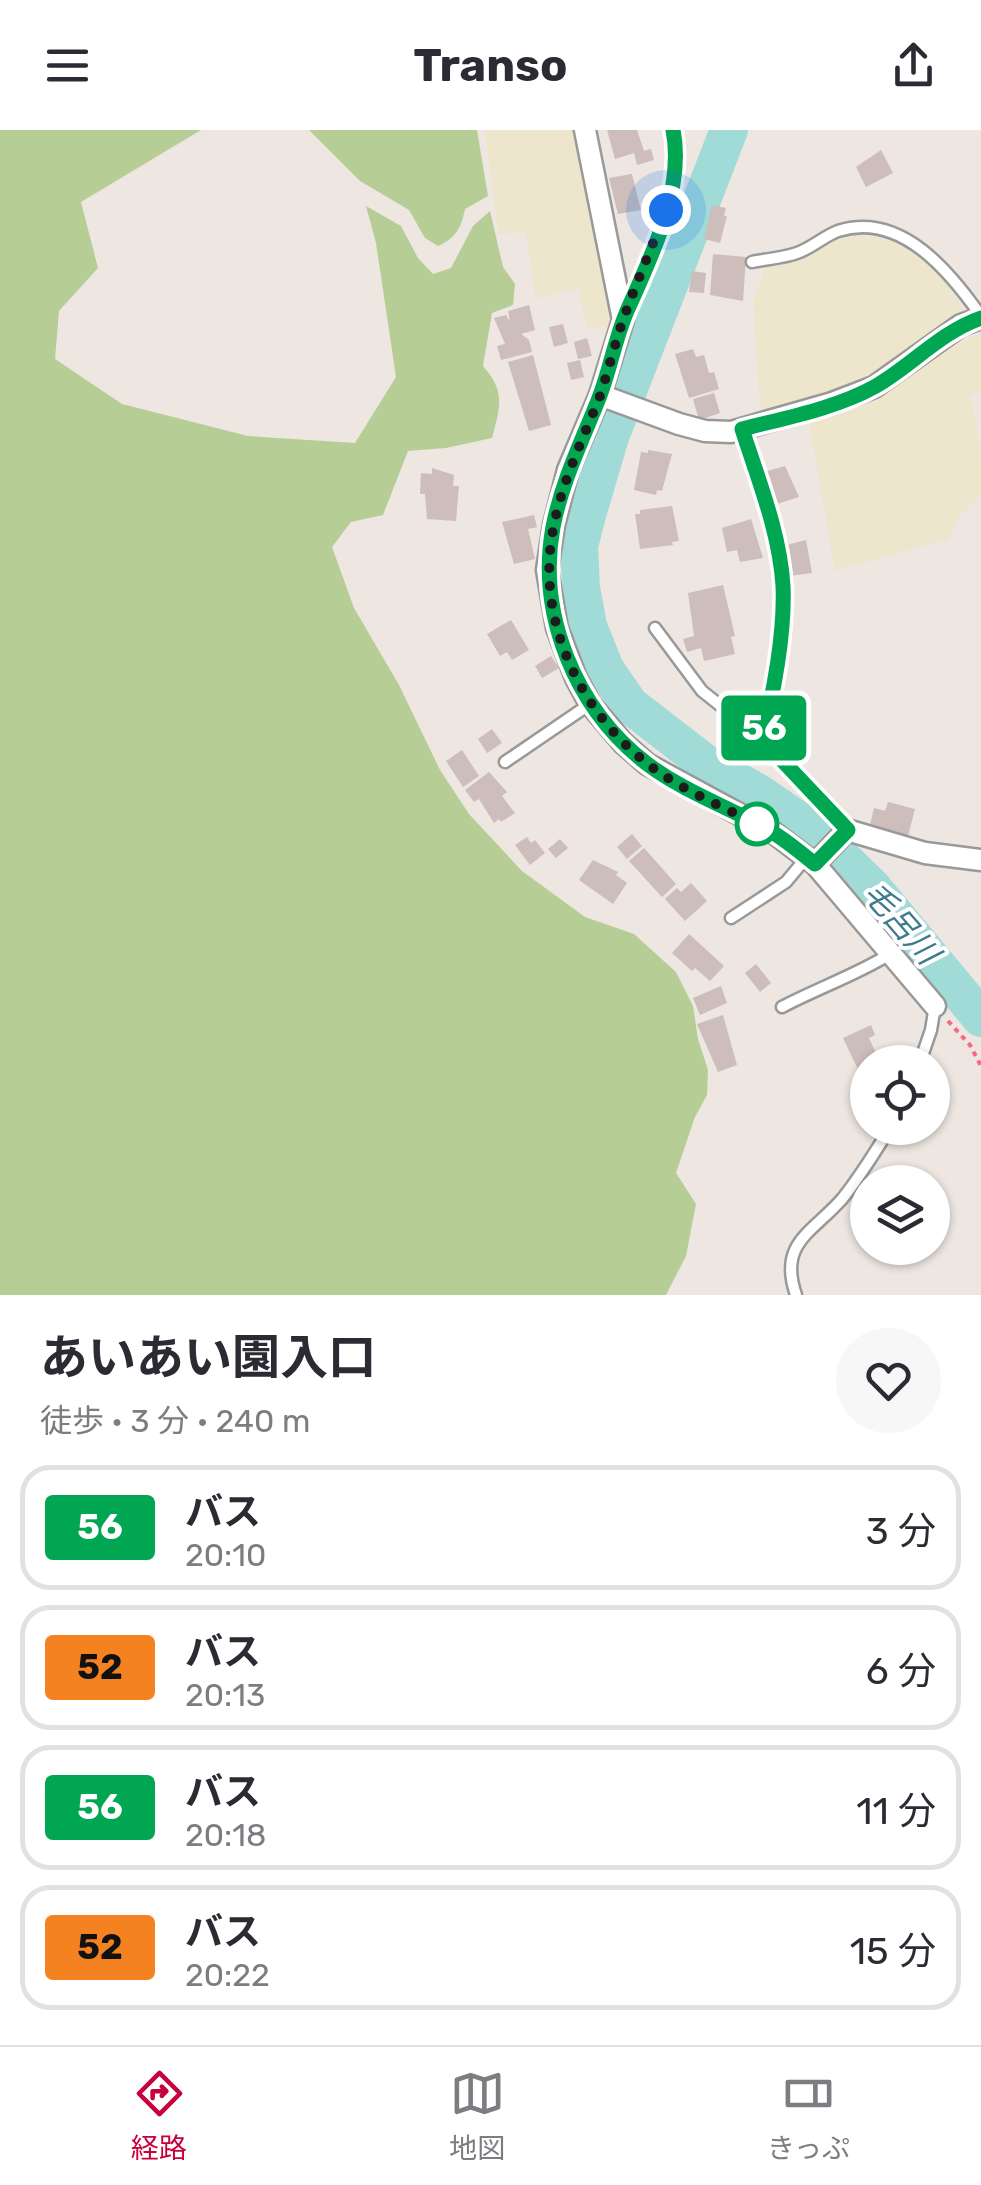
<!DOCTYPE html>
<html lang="ja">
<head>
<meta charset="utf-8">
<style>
  body { margin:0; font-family:Rubik,"Noto Sans JP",sans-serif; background:#f7f7f7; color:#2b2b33; height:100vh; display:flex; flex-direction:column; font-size:38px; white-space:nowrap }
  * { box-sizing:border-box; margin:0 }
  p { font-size:32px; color:#7c7c81 }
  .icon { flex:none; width:55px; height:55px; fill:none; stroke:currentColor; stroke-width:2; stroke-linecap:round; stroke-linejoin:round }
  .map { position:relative; height:1165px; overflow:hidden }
  .drawer { display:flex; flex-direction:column; background:#fff; flex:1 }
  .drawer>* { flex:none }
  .badge { padding:0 20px; border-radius:8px; font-size:35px; line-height:65px }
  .fabs { position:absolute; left:850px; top:915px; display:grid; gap:20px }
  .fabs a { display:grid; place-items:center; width:100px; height:100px; border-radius:50%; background:#fff; box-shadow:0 2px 8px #0004; font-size:50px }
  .you { position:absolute; width:50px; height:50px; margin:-25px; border:8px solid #fff; border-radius:50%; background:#1a73e8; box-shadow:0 0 0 15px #1a73e833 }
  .map>.badge { position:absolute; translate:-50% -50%; box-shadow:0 0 0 5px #fff }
  .round { display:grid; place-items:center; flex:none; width:105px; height:105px; border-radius:52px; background:#f7f7f7 }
  .head { display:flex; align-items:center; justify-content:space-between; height:170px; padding:0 40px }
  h1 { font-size:48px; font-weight:700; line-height:75px }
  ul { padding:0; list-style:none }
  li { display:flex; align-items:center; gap:30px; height:125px; margin:0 20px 15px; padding:0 20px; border:5px solid #e1e1e2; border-radius:30px }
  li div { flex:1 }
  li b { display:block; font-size:38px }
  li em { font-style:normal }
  li .badge { min-width:110px; font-weight:700; text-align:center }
  header { display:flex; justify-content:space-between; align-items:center; height:130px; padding:0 40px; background:#fff; font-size:45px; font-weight:700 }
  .menu { display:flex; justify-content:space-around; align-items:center; height:140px; border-top:2px solid #e1e1e2; background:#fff; font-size:28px; color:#7c7c81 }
  .menu a { display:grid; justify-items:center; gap:5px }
  .menu .active { color:#c7013d }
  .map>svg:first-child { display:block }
  .farmland { fill:#ede5cc }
  .forest { fill:#b7cd96 }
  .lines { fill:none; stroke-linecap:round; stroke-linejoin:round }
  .river { stroke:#a1dbd7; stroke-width:38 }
  .building { fill:#cdbdbb }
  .service-casing { stroke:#999; stroke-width:15 }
  .minor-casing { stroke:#999; stroke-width:25 }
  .path { stroke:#f96784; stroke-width:4; stroke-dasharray:5 5; stroke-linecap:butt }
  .service { stroke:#fff; stroke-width:10 }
  .minor { stroke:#fff; stroke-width:20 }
  .line-casing { stroke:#fff; stroke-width:22 }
  .line { stroke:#00a651; stroke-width:15 }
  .walk { stroke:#1c1c1c; stroke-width:10; stroke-dasharray:0 18 }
  .stop-dot { fill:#fff; stroke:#00a651; stroke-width:5 }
  .labels { text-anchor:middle; stroke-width:8; stroke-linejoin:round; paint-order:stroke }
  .water-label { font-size:32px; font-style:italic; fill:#3e7c8b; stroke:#fff }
</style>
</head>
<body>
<header><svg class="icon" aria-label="menu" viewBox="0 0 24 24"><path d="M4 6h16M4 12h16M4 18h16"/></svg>Transo<svg class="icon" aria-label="share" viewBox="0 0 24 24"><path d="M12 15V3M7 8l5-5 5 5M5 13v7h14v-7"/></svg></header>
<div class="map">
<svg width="981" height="1165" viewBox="0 0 981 1165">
  <rect width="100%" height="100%" fill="#ede6e1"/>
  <g class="farmland">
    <path d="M485,0H576L612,195L588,200L578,159L536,168L525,101L499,105Z"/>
    <path d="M862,105L892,111L914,123L938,142L966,183L931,201L873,245L848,258L761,284L753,172L765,138L798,128L835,110Z"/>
    <path d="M981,203V262L970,265L981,320V366L958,387L948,409L835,441L809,292L875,268L938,223Z"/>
  </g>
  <g class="forest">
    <path d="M0,0H201L81,72L98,138L59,181L55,229L122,274L248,306L355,313L396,247L376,113L366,76L401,96L418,128L433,144L451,138L473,96L490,81L503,137L515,154L513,175L492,183L483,236C506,262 500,277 492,308L446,318L408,321L383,385L351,392L332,417L354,478L399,555L440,640L469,684L522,741L585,787L634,804L676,842L693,876L698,909L708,940L707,965L695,987L676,1043L696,1074L686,1126L666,1165H0Z"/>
    <path d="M309,0H477L488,66L465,79C461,98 456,108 438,116L425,108L409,80L360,51Z"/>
  </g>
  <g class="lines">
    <path class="river" d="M729,0L610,307L587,385L579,416L581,458L588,496L605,539L630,575L705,633L757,662L814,701L872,757L981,888"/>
  </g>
  <g class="building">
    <path d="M607,0H637L644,21L651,19L654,30L637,35L634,23L615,29Z"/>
    <path d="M881,20L893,43L866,57L856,37Z"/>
    <path d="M632,44L641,80L618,84L609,48Z"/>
    <path d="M712,75L726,78L724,86H727L720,113L704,109Z"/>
    <path d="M713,124L746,127L743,171L710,165Z"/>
    <path d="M692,141L706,143L704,163L689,162Z"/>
    <path d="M529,175L535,200L521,204L529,210L532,222L501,230L497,216L505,214L494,188L506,185L510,192L508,181Z"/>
    <path d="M563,194L568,213L554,217L549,197Z"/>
    <path d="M587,208L592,226L578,229L574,212Z"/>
    <path d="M693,219L696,227L704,225L709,243L714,242L719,259L689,268L675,224Z"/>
    <path d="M533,225L551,295L529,301L508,232Z"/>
    <path d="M580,230L584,247L571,250L567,233Z"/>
    <path d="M714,263L720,283L699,290L693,269Z"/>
    <path d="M648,320L672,324L662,361L657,360L656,365L634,360L641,322L648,323Z"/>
    <path d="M785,336L799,367L774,375L764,342Z"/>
    <path d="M432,338L454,345L453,356H459L456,391L427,389L425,364H420L421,343L432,344Z"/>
    <path d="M672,376L679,411L672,412L673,415L640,419L635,384H640V380Z"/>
    <path d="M534,385L537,397L528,399L535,429L514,434L502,392Z"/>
    <path d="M751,389L763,428L740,432L737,420L727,422L722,398Z"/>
    <path d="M806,410L812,443L789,446L783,425L790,423L787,415Z"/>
    <path d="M723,455L735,506L731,507L735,524L704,531L701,518L687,522L683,509L694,506L688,463Z"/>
    <path d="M511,490L529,520L512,530L507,522L500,526L487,504Z"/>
    <path d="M551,526L559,538L542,548L535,536Z"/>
    <path d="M743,567L760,578L752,589L736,578Z"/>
    <path d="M492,599L502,613L487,623L478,609Z"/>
    <path d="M462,620L479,646L463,657L446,631Z"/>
    <path d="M489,642L507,662L502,666L515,683L501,692L499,689L494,693L479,669L474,672L465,660Z"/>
    <path d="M888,672L915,679L908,706L869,699L874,678L885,681Z"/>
    <path d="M632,704L642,716L627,729L617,717Z"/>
    <path d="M527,707L531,713L535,710L545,723L530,735L515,715Z"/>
    <path d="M560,709L568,718L556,728L548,719Z"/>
    <path d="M644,718L676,754L662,767L629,731Z"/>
    <path d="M593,730L618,742L616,745L627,753L613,774L579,750Z"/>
    <path d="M691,753L707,771L685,791L665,769L677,758L681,762Z"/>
    <path d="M689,804L724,836L710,851L695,838L692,841L672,823Z"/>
    <path d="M756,834L771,853L760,862L745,843Z"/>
    <path d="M721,856L727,873L700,885L693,868Z"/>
    <path d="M723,885L737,935L718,942L697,894Z"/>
    <path d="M871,895L875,905L869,908L880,932H868V948L863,950L843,908Z"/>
    <path d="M898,1035L910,1052H884L881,1046Z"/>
  </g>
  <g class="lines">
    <g class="service-casing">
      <g id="service">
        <path d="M752,132C766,129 783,128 797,123C812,118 824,106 838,101C901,81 950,142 981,186"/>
        <path d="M626,185C649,130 685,60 673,0"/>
        <path d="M742,299C757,349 780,403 783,456C785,500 774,565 761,608"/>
        <path d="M655,498L702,561L761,608L847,699"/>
        <path d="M505,632L590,574"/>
        <path d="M731,788L786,752L806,728"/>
        <path d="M782,877C818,858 856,845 890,824"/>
        <path d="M920,932L931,900L935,876"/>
        <path d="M796,1165C778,1113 812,1103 842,1069C860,1047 875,1022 890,998"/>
      </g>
    </g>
    <g class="minor-casing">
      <g id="minor">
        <path d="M585,0L623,190L600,265L568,340L554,395L547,440L557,498L576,548L590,574L623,613L647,634L774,703L815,734L935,876"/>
        <path d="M600,265L679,294L705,301L731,302L832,273L874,257L961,195L981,188"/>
        <path d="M815,734L847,700L925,723L981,730"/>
      </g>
    </g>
    <path class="path" d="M948,891L970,915L981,936"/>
    <use href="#service" class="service"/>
    <use href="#minor" class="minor"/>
  </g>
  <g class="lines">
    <g class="line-casing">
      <path id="line" d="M673,0C685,59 651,127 627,181C615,209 610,240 599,268C582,311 562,351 553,397C537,484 575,578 646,633C684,662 731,678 772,702C787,711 801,723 815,734L848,700L761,608C774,566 785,500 783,456C780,403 758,349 742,299C785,288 837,278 876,256C912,235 941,202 981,188"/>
    </g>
    <use href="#line" class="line"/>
    <path class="walk" d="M666,80C652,118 635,155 622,193C614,217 608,242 600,266C583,309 563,349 554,395C535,483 575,575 644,631C677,658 719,675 757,694"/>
  </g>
  <circle class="stop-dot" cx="757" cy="694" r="20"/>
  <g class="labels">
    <g class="water-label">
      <text transform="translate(901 793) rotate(49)" y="11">毛呂川</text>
    </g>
  </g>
</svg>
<div class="fabs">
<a><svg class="icon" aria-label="locate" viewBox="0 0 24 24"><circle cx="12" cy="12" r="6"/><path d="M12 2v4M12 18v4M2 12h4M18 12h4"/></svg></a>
<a><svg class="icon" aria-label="layers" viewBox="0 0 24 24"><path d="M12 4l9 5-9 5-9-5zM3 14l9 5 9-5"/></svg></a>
</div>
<div class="you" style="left:666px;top:80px"></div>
<b class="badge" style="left:764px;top:598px;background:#00a651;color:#fff">56</b>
</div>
<section class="drawer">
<div class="head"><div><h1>あいあい園入口</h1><p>徒歩 · 3 分 · 240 m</p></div><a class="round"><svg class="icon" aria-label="heart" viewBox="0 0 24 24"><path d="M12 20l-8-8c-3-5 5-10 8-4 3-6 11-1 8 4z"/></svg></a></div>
<ul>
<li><span class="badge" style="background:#00a651;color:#fff">56</span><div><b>バス</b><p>20:10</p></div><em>3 分</em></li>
<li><span class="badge" style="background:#f58220;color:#111">52</span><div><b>バス</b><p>20:13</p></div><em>6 分</em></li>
<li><span class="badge" style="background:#00a651;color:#fff">56</span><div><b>バス</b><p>20:18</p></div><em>11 分</em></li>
<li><span class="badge" style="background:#f58220;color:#111">52</span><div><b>バス</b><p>20:22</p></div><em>15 分</em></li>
</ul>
</section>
<nav class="menu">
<a class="active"><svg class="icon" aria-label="directions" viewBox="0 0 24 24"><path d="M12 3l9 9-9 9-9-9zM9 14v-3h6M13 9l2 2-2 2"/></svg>経路</a>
<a><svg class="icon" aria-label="map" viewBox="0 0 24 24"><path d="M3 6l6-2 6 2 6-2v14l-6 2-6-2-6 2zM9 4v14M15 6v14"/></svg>地図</a>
<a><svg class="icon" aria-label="tickets" viewBox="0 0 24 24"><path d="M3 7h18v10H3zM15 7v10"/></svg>きっぷ</a>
</nav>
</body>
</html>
